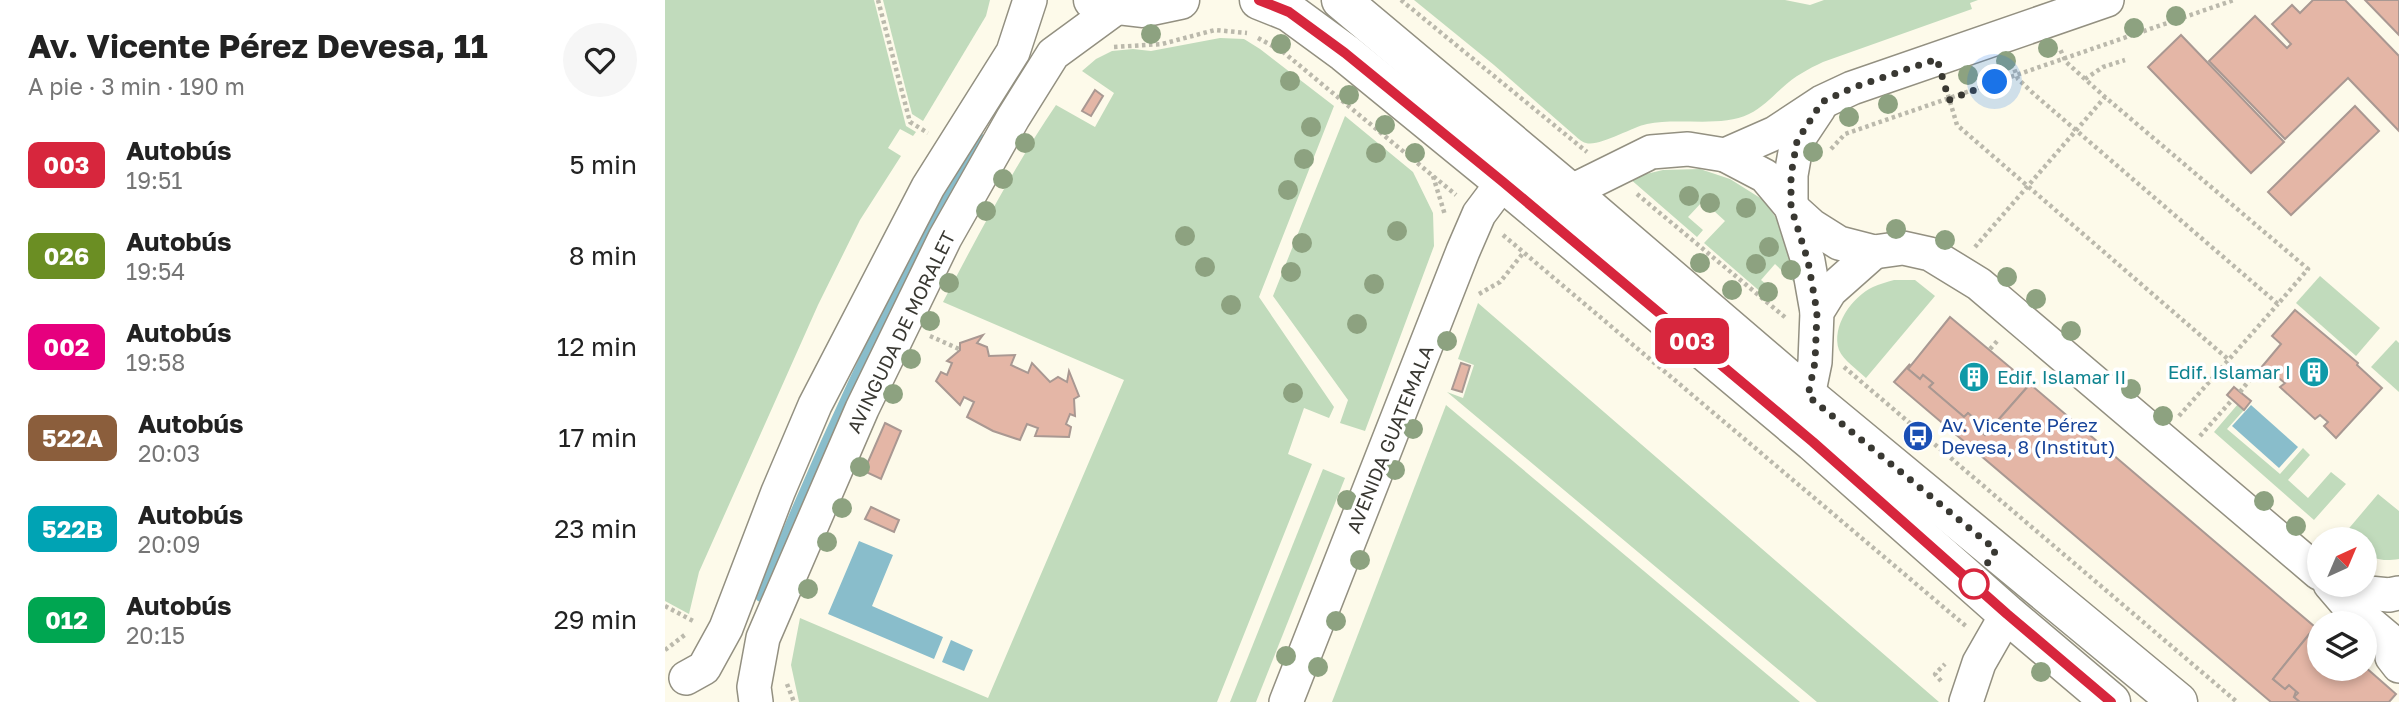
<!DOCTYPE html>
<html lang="es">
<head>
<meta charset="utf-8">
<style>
  body { margin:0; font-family:"Golos Text",sans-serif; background:#f6f6f6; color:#222; height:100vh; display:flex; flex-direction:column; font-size:26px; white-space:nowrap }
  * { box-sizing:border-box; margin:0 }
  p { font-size:23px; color:#767676 }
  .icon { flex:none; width:38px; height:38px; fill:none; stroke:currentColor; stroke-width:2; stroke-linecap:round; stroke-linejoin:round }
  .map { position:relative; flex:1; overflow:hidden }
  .drawer { display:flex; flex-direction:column; background:#fff; width:665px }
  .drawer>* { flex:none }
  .badge { padding:0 14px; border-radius:10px; font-size:24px; line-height:46px }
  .needle { width:46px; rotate:44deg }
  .controls { position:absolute; left:1642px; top:527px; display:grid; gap:14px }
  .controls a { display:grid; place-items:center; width:70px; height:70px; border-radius:50%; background:#fff; box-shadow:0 4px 10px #0003; font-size:35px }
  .you { position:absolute; width:35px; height:35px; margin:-18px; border:5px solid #fff; border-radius:50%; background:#1a73e8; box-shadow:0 0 0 10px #1a73e833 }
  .map>.badge { position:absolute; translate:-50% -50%; box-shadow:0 0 0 4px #fff }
  .round { display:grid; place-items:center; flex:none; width:74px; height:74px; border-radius:37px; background:#f6f6f6 }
  .head { display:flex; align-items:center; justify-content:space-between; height:119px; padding:0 28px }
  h1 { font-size:33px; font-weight:700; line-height:52px }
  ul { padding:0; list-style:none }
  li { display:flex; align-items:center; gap:21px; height:91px; padding:0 28px }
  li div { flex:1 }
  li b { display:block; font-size:26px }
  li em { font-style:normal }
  li .badge { min-width:77px; font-weight:700; text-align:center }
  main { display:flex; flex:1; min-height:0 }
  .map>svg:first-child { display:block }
  .green { fill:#c1dbbc }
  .water { fill:#89bdcb }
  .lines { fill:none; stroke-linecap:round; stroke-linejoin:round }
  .stream { stroke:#89bdcb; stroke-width:9 }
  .building { fill:#e4b6a6; stroke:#a99892; stroke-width:2 }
  .minor-casing { stroke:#939081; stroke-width:36 }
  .major-casing { stroke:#939081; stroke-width:41 }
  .path { stroke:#bbb9ac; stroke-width:4.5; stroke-dasharray:3.5 3.5; stroke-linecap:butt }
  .minor { stroke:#fff; stroke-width:33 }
  .major { stroke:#fff; stroke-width:38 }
  .tree { fill:#8da280 }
  .line-casing { stroke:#fff; stroke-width:16 }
  .line { stroke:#d7263d; stroke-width:10 }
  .walk { stroke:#393832; stroke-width:7; stroke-dasharray:0 12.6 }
  .stop-dot { fill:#fff; stroke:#d7263d; stroke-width:3.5 }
  .labels { text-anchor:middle; stroke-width:7; stroke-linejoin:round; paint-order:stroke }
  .street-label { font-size:19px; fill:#393832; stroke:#fff }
  .culture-label { font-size:19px; fill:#0d838f; stroke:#fff; text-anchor:end }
  .transit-label { font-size:19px; fill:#164399; stroke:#fff; text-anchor:start }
</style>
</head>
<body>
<main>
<section class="drawer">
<div class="head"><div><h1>Av. Vicente Pérez Devesa, 11</h1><p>A pie · 3 min · 190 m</p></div><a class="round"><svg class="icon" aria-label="heart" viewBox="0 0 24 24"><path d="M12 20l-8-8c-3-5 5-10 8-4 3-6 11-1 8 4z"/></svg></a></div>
<ul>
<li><span class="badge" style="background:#d7263d;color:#fff">003</span><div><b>Autobús</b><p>19:51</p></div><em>5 min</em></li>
<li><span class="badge" style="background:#6b8e23;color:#fff">026</span><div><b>Autobús</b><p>19:54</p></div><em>8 min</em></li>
<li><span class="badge" style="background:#e6007e;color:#fff">002</span><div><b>Autobús</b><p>19:58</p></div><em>12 min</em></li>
<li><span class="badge" style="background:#8b5e3c;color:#fff">522A</span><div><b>Autobús</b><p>20:03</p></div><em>17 min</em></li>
<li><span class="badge" style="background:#00a3b4;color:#fff">522B</span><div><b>Autobús</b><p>20:09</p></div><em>23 min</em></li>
<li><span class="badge" style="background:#00a651;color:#fff">012</span><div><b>Autobús</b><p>20:15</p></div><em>29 min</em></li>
</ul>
</section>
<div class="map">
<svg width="1734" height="702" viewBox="0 0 1734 702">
  <rect width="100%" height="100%" fill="#fdfaea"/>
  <g class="green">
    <path d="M0,0H209L241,126L251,132L248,136L235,129L223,148L236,156L195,220L153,305L34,572L24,614L0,601Z"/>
    <path d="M218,0H325L321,16L258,121L247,114Z"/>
    <path d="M749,0H1120L1145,5L1159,0H1313L1305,3L1307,9L1158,62C1143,69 1130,76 1117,88C1107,97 1097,108 1084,114C1056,128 1013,117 982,124C967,127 934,147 921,143C916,142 912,137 908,134L829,65Z"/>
    <path d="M555,38L579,39L595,49L669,106L594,297L669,407L664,418L639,408L623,454L647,464L552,702H134L126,665L135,618L323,698L459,380L278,302C313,235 349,167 391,105L430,127L449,93L417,71L431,59L447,51L468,49L486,51Z"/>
    <path d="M680,116L748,172L768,213L769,246L700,431L675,423L683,400L608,296Z"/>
    <path d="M1035,169L1065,179L1100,201L1129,246L1134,287L1110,264L1096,280L1112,293L1105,300L1039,243L1060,221L1038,201L1023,217L1038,230L1032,237L964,178L998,170Z"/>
    <path d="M1655,276L1715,328L1691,356L1631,303Z"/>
    <path d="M1229,280H1250L1270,296L1201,378C1193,370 1178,360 1174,350C1166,326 1187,297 1208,287C1214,284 1222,282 1229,280Z"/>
    <path d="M813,303L1274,702H1152L782,392L798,398L809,365L793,359Z"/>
    <path d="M1731,340L1734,343V392L1706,367Z"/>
    <path d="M1573,404L1579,410L1562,429L1615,474L1638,448L1645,455L1623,480L1643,498L1666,472L1681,484L1649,520L1549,432Z"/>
    <path d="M781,405L1135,702H667Z"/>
    <path d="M658,469L680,478L591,702H565Z"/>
    <path d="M1713,494L1734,511V559C1720,561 1710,561 1699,551V539H1687L1680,533Z"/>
  </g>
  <g class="water">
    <path d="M1586,405L1633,447L1614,468L1567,426Z"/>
    <path d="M194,541L228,555L207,606L278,637L269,659L163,614Z"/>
    <path d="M286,640L308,650L299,671L277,662Z"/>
  </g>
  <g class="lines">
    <path class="stream" d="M95,597C158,439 230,285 314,137"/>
  </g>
  <g class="building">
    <path d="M1648,0H1680L1734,56V131L1683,78L1620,139L1544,61L1590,16L1622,48L1626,44L1607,24L1627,5L1635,13Z"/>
    <path d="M1700,0H1734V35Z"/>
    <path d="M1516,35L1619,142L1586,173L1483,67Z"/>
    <path d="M430,90L438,96L426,116L417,111Z"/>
    <path d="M1690,106L1714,131L1626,215L1603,192Z"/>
    <path d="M1630,310L1693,363L1692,365L1717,388L1671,438L1659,426L1663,422L1655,415L1650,419L1615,387L1620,383L1611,376L1607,380L1595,369L1616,344L1607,336Z"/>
    <path d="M1285,317L1365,384L1320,435L1309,425L1312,421L1303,413L1299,417L1264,387L1268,383L1258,375L1255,379L1243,369Z"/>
    <path d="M318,335L312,343L322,347L324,356L350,355L346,365L363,373L367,363L385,382L393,377L402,382L404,371L414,396L409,399L410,416L405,414L401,424L406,427L404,437L370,436L373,428L362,424L355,440L328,431L302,417L309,402L299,397L295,405L271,381L276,372L282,375L287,363L282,361L295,350V343Z"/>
    <path d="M796,363L805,366L797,392L787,389Z"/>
    <path d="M1245,364L1243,369L1255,379L1258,375L1268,383L1264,387L1299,417L1303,413L1312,421L1309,425L1320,435L1365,384L1650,627L1608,679L1620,689L1624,685L1631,691L1629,697L1635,702H1606L1229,382Z"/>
    <path d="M1569,387L1586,401L1579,410L1562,395Z"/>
    <path d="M220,423L236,431L216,479L199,471Z"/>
    <path d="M206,507L234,520L229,532L200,519Z"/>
    <path d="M1650,627L1654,629V668H1699V666L1731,694L1724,702H1635L1629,697L1633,693L1624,685L1620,689L1608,679Z"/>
  </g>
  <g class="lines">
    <g class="minor-casing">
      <g id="minor">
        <path d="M1060,155L1100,176L1126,207L1147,226L1174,243L1209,252L1238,248L1265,254L1314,284L1654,573"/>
        <path d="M905,192L986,152L1023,149L1060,155L1110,133L1157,102L1187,88L1442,0"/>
        <path d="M1152,312L1143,261L1126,207V175L1132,141L1154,108"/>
        <path d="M1143,396L1150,362L1152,312L1165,291L1209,252"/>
        <path d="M1665,584L1683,605L1727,642V657L1734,666"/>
        <path d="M1694,592L1724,595L1734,593"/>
        <path d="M21,678L39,668L61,628L113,492L150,405L263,187L348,52L365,0"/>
        <path d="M91,702L89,687L98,638L197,409L280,238L348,118L388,54L455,5"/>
        <path d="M621,702L798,251L814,214L838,182"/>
        <path d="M1301,702L1314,663L1342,614"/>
      </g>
    </g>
    <g class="major-casing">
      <g id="major">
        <path d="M428,0L434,3L477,8L515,0"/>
        <path d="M594,0L624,12L680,53L838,182L1148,442L1342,614L1446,702"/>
        <path d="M676,0L905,192L1143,396L1513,702"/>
      </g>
    </g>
    <g class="path">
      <path d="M213,0L245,122L263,133"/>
      <path d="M736,0L922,152"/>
      <path d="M593,38L617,51L791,195"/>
      <path d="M449,47L497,44L550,30L582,33"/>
      <path d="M1347,63L1353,79L1370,95L1613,304L1643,269L1440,97L1401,62L1394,47"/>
      <path d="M1420,79L1438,67L1460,60"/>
      <path d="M1281,88L1292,125L1564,360"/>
      <path d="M1166,149L1180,134L1569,0"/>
      <path d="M768,176L780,215"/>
      <path d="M972,194L1121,318"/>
      <path d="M838,235L1302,627"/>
      <path d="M1310,247L1440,97"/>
      <path d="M814,294L835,282L859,252"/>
      <path d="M265,336L294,349"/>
      <path d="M1325,349L1334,339"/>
      <path d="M1179,367L1572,702"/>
      <path d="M1575,392L1586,378L1595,380"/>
      <path d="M1514,416L1613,304"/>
      <path d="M1535,436L1567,400"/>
      <path d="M0,606L30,622"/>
      <path d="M0,650L21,634"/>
      <path d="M1276,681L1270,674L1280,664"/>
      <path d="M122,684L129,702"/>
    </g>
    <use href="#minor" class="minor"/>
    <use href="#major" class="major"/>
  </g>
  <g class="tree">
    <circle cx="1511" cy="16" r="10"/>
    <circle cx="1469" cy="28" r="10"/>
    <circle cx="486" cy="34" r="10"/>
    <circle cx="616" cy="44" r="10"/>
    <circle cx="1383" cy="48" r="10"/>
    <circle cx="1341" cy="61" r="10"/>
    <circle cx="1303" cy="75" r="10"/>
    <circle cx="625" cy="81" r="10"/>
    <circle cx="684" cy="95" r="10"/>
    <circle cx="1223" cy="104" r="10"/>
    <circle cx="1184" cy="117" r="10"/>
    <circle cx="720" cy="125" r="10"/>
    <circle cx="646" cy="127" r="10"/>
    <circle cx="360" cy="143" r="10"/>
    <circle cx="1148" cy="152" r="10"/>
    <circle cx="711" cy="153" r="10"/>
    <circle cx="750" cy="153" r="10"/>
    <circle cx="639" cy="159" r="10"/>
    <circle cx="338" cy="179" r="10"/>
    <circle cx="623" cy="190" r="10"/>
    <circle cx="1024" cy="196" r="10"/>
    <circle cx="1045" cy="203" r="10"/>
    <circle cx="1081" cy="208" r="10"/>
    <circle cx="321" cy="211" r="10"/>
    <circle cx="1231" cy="229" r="10"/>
    <circle cx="732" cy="231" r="10"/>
    <circle cx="520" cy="236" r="10"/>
    <circle cx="1280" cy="240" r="10"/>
    <circle cx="637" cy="243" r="10"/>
    <circle cx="1104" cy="247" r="10"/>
    <circle cx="1035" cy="263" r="10"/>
    <circle cx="1091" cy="264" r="10"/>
    <circle cx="540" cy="267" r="10"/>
    <circle cx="1126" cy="270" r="10"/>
    <circle cx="626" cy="272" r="10"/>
    <circle cx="1342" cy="277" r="10"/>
    <circle cx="284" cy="283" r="10"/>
    <circle cx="709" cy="284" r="10"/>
    <circle cx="1067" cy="290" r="10"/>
    <circle cx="1103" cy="292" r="10"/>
    <circle cx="1371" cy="299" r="10"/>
    <circle cx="566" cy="305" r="10"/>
    <circle cx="265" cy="321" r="10"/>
    <circle cx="692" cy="324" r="10"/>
    <circle cx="1406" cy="331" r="10"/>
    <circle cx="782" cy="341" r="10"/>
    <circle cx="246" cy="359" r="10"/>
    <circle cx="1466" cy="389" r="10"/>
    <circle cx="628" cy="393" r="10"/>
    <circle cx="228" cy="394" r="10"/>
    <circle cx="1498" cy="416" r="10"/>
    <circle cx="748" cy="429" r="10"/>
    <circle cx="195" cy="467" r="10"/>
    <circle cx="730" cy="470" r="10"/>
    <circle cx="682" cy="500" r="10"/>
    <circle cx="1599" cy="501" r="10"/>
    <circle cx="177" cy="508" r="10"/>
    <circle cx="1631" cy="526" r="10"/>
    <circle cx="162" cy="542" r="10"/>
    <circle cx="695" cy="560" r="10"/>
    <circle cx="143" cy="589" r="10"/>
    <circle cx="671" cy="621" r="10"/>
    <circle cx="621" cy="656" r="10"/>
    <circle cx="653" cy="667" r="10"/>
    <circle cx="1376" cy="672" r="10"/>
  </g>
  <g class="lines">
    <g class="line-casing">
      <path id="line" d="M594,0L624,12L680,53L838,182L1148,442L1342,614L1446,702"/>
    </g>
    <use href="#line" class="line"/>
    <path class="walk" d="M1309,584L1331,550L1143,396L1150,362L1152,312L1143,261L1126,207V175L1132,141L1157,102L1187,88L1272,59L1284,100L1330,82"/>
  </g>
  <defs>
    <g id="building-disc" transform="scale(1.575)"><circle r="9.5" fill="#0f9aa8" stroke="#fff"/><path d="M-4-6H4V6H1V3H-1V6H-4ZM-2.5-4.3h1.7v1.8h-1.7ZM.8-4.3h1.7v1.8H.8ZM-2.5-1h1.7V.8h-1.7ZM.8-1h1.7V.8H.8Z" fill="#fff"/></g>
    <g id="bus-disc" transform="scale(1.575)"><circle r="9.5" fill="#1a4fb4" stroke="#fff"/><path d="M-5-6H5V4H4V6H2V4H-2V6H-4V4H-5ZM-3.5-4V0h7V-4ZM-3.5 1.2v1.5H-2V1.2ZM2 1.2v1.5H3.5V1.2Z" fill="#fff"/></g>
  </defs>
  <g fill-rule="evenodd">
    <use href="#building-disc" x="1649" y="372"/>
    <use href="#building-disc" x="1309" y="377"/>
    <use href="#bus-disc" x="1253" y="436"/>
  </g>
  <circle class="stop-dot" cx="1309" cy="584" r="14"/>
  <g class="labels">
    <g class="street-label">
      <text transform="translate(236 332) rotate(-64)" y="7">AVINGUDA DE MORALET</text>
      <text transform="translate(725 439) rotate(-68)" y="7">AVENIDA GUATEMALA</text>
    </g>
    <g class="culture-label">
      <text x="1626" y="379">Edif. Islamar I</text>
      <text x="1332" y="384" text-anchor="start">Edif. Islamar II</text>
    </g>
    <g class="transit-label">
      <text x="1276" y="432">Av. Vicente Pérez<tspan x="1276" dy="22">Devesa, 8 (Institut)</tspan></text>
    </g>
  </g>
</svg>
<div class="controls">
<a><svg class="needle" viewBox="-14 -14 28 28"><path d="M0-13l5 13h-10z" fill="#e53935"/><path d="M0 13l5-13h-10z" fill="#767676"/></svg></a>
<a><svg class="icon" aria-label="layers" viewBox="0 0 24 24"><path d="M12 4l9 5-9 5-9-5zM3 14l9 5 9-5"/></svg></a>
</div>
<div class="you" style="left:1330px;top:82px"></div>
<b class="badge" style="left:1027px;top:341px;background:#d7263d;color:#fff">003</b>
</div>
</main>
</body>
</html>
